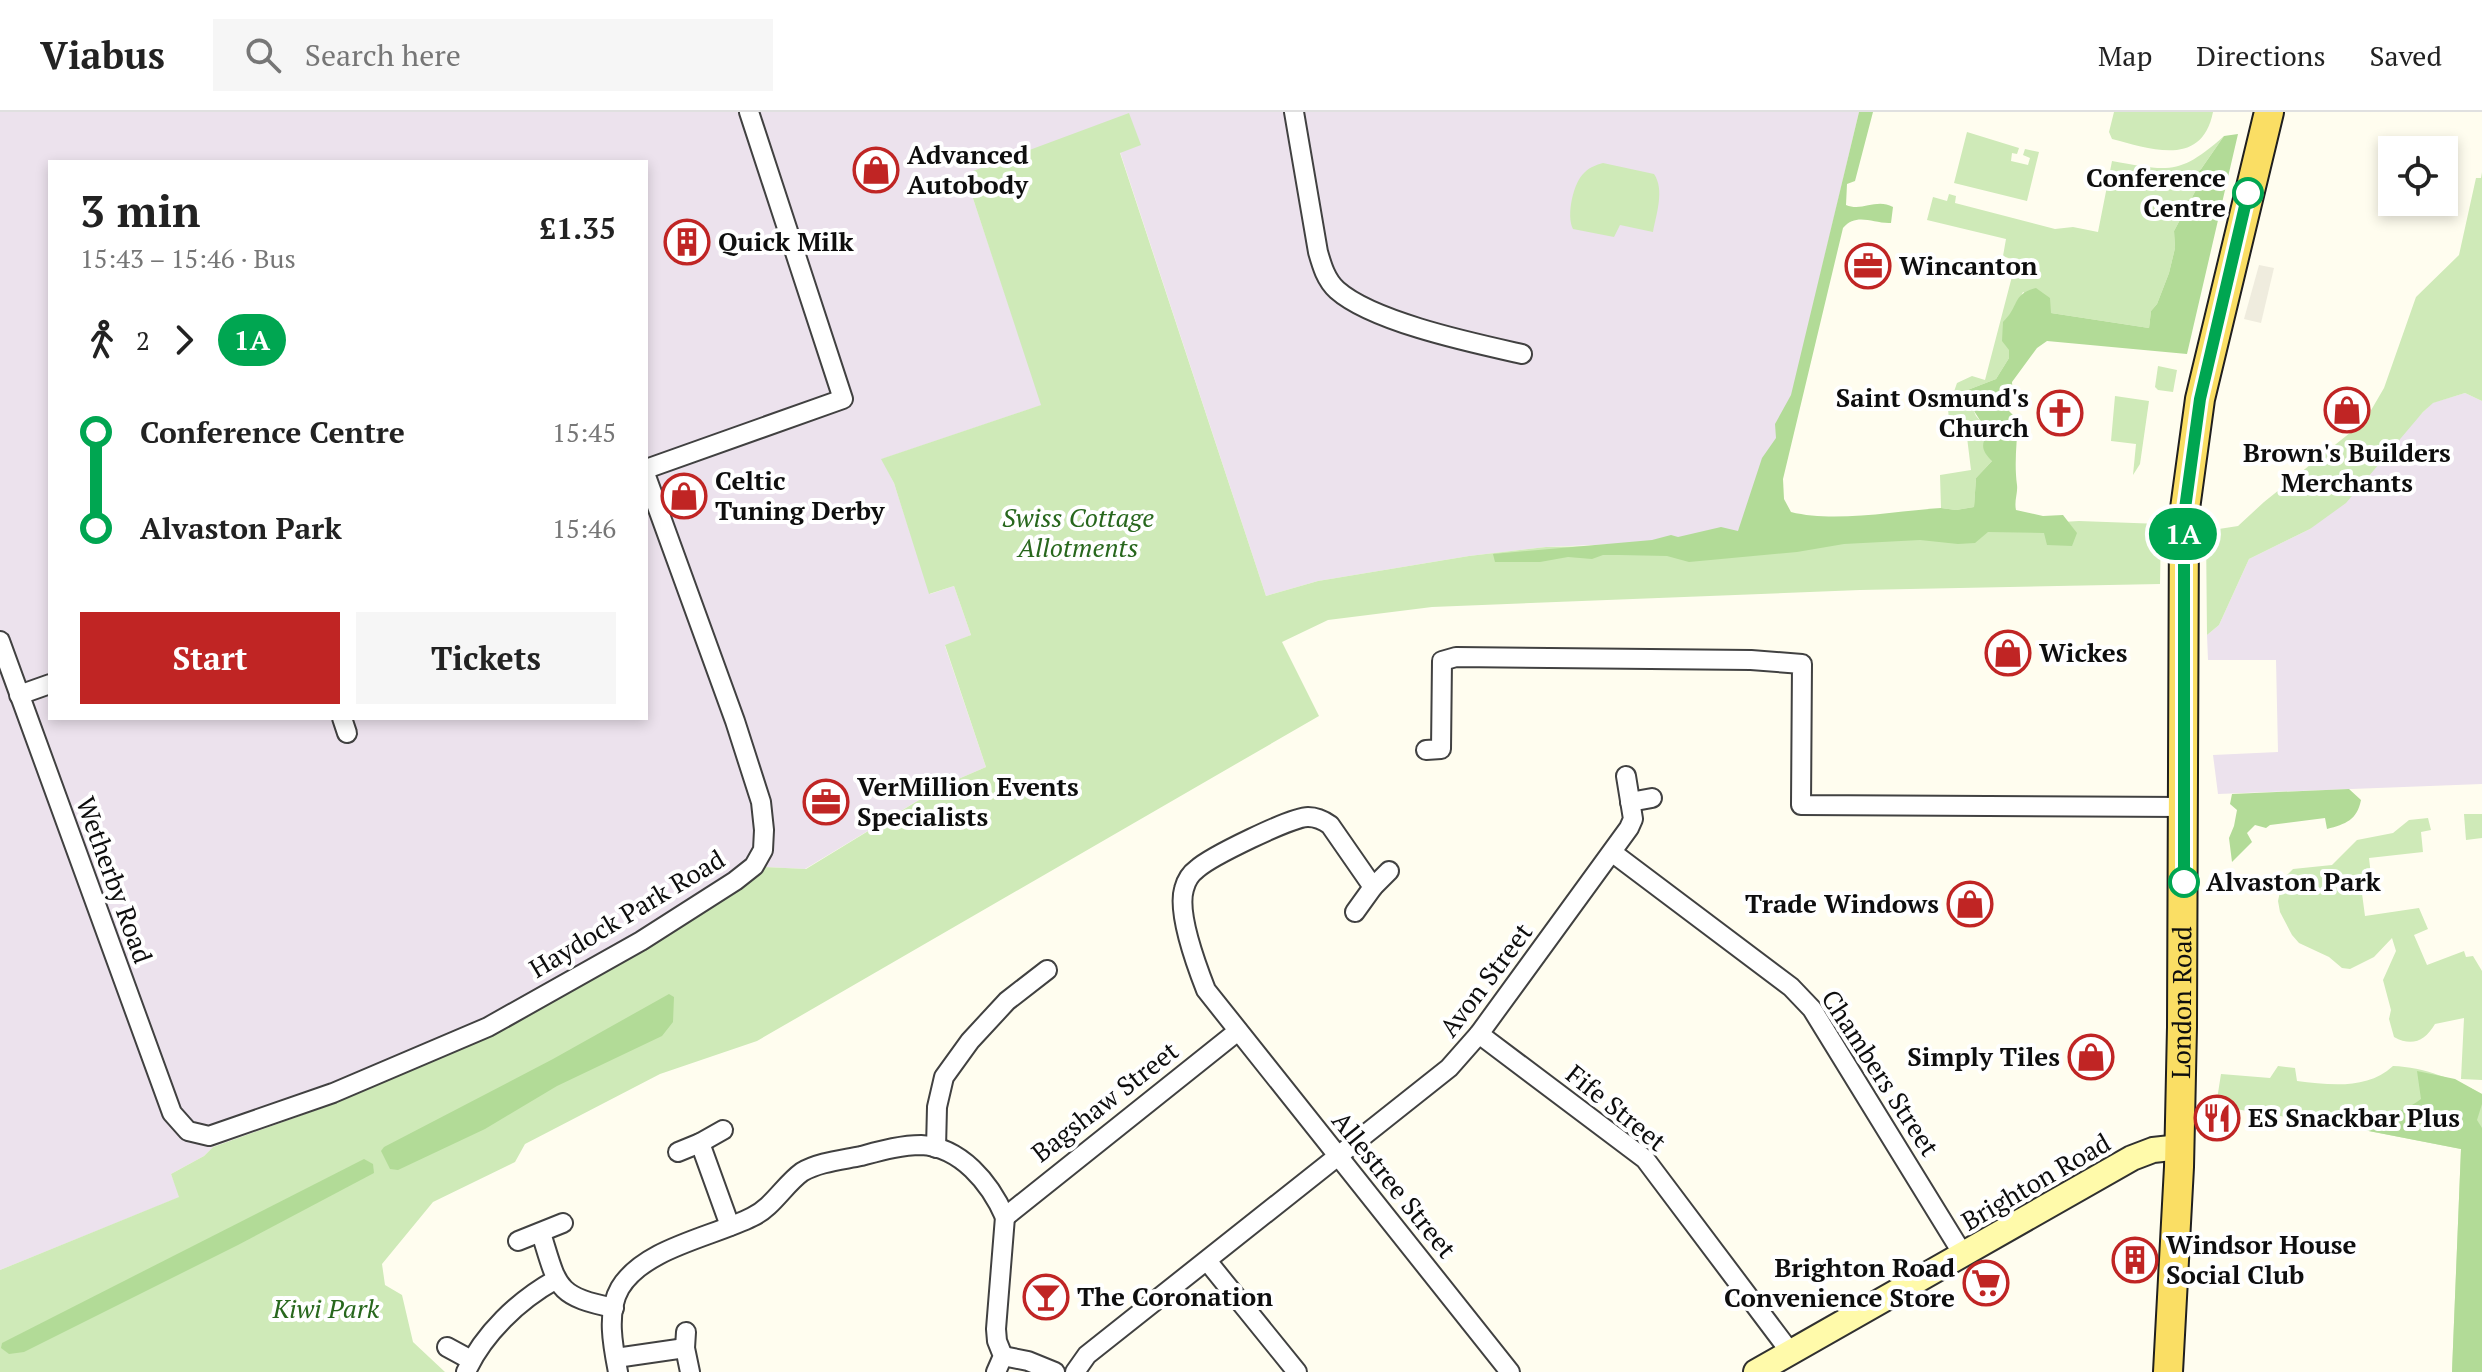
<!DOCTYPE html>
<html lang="en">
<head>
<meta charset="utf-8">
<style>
  body { margin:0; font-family:"PT Serif",serif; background:#f6f6f6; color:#222; height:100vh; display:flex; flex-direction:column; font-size:30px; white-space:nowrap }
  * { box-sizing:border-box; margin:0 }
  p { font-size:26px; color:#767676 }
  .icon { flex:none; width:44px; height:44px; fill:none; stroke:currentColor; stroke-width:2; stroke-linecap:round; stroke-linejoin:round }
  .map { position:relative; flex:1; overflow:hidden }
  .panel { position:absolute; left:48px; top:48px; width:600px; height:560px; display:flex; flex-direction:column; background:#fff; border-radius:0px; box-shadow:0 4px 12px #0003 }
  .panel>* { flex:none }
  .badge { padding:0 16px; border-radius:26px; font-size:28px; line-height:52px }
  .fabs { position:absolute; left:2378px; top:24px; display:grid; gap:16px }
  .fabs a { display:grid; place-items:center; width:80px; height:80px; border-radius:0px; background:#fff; box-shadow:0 4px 12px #0003; font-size:40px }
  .map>.badge { position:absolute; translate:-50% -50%; box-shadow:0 0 0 4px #fff }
  .legs { display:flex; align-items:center; gap:12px; height:88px; padding:0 32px; font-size:26px }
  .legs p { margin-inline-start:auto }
  .overview { display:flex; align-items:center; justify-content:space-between; height:136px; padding:0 32px }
  h1 { font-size:44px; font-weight:700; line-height:60px }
  .primary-button { display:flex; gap:16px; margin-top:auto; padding:16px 32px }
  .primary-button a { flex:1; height:92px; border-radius:0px; background:#c02524; color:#fff; font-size:32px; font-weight:700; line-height:92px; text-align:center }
  .primary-button a+a { background:#f6f6f6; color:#222 }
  ul { padding:0 32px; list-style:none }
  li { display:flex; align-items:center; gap:28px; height:96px; font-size:30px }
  li i { display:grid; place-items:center; width:12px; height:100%; margin:0 10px; background:currentColor }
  li i::after { content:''; width:20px; height:20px; margin:-10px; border:6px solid; border-radius:50%; background:#fff }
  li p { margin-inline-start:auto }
  li:first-child i { background:linear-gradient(#0000 50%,currentColor 0) }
  li:last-child i { background:linear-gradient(currentColor 50%,#0000 0) }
  header { display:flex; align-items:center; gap:48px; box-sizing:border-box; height:112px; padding:0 40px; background:#fff; border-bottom:2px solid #e0e0e0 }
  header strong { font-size:38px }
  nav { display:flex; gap:44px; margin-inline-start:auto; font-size:28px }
  .search { width:560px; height:72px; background:#f6f6f6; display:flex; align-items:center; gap:20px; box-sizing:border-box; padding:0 28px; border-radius:0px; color:#767676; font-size:30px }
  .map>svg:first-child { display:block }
  .industrial { fill:#ece2ed; fill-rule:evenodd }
  .green { fill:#cfeab8 }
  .forest { fill:#b2db97 }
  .plaza { fill:#efecde }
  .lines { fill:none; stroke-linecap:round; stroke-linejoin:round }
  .street-casing { stroke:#414141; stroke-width:22 }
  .secondary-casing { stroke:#303030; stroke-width:28 }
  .primary-casing { stroke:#1f1f1f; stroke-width:32 }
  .street { stroke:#fff; stroke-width:18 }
  .secondary { stroke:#fffaaa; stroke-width:24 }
  .primary { stroke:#fade64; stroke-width:28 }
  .line-1-casing { stroke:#fff; stroke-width:18 }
  .line-1 { stroke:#00a651; stroke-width:12 }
  .stop-1-dot { fill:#fff; stroke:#00a651; stroke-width:4 }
  .labels { text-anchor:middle; stroke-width:8; stroke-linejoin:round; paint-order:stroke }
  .poi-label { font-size:26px; font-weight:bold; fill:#0e0e0e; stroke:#fff; text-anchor:start }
  .stop-label { font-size:26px; font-weight:bold; fill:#0e0e0e; stroke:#fff; text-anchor:end }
  .park-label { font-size:26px; font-style:italic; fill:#28671d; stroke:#fff }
  .street-label { font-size:26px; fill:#0e0e0e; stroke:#fff }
</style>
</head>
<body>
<header>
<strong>Viabus</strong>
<div class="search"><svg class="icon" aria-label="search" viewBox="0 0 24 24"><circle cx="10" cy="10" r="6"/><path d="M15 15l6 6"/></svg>Search here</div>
<nav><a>Map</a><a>Directions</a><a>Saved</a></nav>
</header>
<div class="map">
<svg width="2482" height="1260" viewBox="0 0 2482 1260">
  <rect width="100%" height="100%" fill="#fffdef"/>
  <g class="industrial">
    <path d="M0,0H1859L1758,426L1546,435L1469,444L1318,469L1266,484L1120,40L1140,32L965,62L1042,293L882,347L894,371L930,482L954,474L971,523L945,534L986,655L942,674L805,757L764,755L745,773L638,841L493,923L333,992L213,1035L204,1044L171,1062L180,1085L0,1158ZM50,50H646V606H50Z"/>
    <path d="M2465,281L2482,289V672L2218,682L2213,643L2278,640L2276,548H2208L2207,523L2219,513L2249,447L2310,417L2423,300L2432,291Z"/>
  </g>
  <g class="green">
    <path d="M2114,0H2213C2202,56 2151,37 2112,27L2109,20Z"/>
    <path d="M1129,1L1141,33L1120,41L1266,484L1318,469L1469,444L1546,435L1665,433L2079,409L2161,412L2160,472L1860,478L1432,495L1328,508L1282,530L1319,604L757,929L660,962L525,1032L515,1050L433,1090L382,1152L385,1173L402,1183L413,1230L445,1260H0V1158L179,1085L171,1062L204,1044L213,1035L333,992L493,923L638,841L745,773L764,755L806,757L942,674L986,655L945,533L971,523L954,474L929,482L894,371L881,347L1041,293L965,62Z"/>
    <path d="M1967,20L2019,36L2017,42L2012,41L2011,49L2028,53L2030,46L2023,43L2025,37L2039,40L2027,89L1954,71Z"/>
    <path d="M2224,24L2201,57L2197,76L2174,119L2175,136L2169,161L2157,192L2151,199L2149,216L2051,201L2023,180L2013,201L2009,246L1996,267L1965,279L1976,304L1983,312L1992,349L1976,366L1974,395L1956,398L1941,396L1940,363L1971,358L1966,317L1950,318L1948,297L1957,271L1972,264L1985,268L2016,149L2003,144L2006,127L1927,108L1933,85L1947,89L1949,82L1956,84L1955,91L2055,117L2073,115L2098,120L2112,49C2169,59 2179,64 2224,24Z"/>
    <path d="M1603,51L1654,62C1665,78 1656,103 1653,120L1620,113L1614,125L1573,117C1566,104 1573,70 1585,60C1590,55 1596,53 1603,51Z"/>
    <path d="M2482,60V289L2465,281L2433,291L2423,300L2346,391L2310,417L2249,447L2219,513L2207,523L2206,419L2238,414L2264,390L2356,316L2370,300L2384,276L2416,185L2459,143L2476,66H2481Z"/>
    <path d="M2158,254L2177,258L2173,280L2158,278L2155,275Z"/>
    <path d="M2115,284L2149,289L2140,352L2133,363L2136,332L2111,329Z"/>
    <path d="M2464,702H2482V726L2466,728Z"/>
    <path d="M2428,706L2431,718L2421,720L2423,740L2369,746L2372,772L2361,774L2365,804L2419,796L2428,817L2414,823L2427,853L2464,839L2466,845L2473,844L2482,859V968L2461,967L2464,906L2435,912C2425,929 2412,935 2394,925L2389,907L2391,898L2383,868L2396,839L2392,826L2374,845L2350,857L2342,856L2329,845L2299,831L2292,823L2280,800L2278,789L2281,775L2284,766L2293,757L2332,753L2357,728L2393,721L2409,708Z"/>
    <path d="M2278,954L2295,956L2297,969C2330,973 2367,978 2393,954C2424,955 2455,968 2482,982V1260H2452L2461,1037L2338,1013L2216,994L2221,962L2270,966Z"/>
  </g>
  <g class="forest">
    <path d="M1859,0H1873L1855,69L1847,72L1846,93C1862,100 1876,86 1893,95L1891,111C1873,112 1857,100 1843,116L1783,367L1784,387L1791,400C1834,411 1896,399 1941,396L1956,398L1974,395L1976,366L1992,349C1983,340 1980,334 1987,323C1982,307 1969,296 1965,279L1996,267L2009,246V238L2002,229L2003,210C2020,194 2011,183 2036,176L2050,186L2051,201L2149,216L2151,199L2157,192L2169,161L2175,136L2174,119L2197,76L2199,60L2224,24L2238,22L2187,242L2047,229L2037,236L2012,270L2013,285L2009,299L2018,308C2017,330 2014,351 2017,373C2018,381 2014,389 2016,398L2043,404L2063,403L2077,421L2072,434L2047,433L2044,421L1988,420L1975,431L1958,432L1920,428L1844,432L1797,440L1689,450L1667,444L1619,443H1603L1592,447L1568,445L1540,450H1495L1493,442L1652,428L1671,423L1678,425L1721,415L1738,419L1762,346L1776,326L1775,312L1791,283Z"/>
    <path d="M2349,677L2361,688C2357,708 2346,712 2327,717L2325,706L2270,713L2266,716L2255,713L2247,721L2252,730L2232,750L2229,726L2234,714L2237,698L2230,692L2232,682Z"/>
    <path d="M669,882L674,885L673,910L662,924L557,974L485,1017L398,1058L390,1057L381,1039L384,1035L553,947Z"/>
    <path d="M2417,959L2455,967L2482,982V992L2477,1008L2482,1016V1260H2452L2461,1037L2338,1013C2368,1000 2395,1008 2421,987Z"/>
    <path d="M364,1047L373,1052L374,1061L238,1133L24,1240L9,1242L1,1236L2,1231Z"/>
  </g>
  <path class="plaza" d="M2259,153L2274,156L2261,211L2244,207Z"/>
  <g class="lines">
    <g class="street-casing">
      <g id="street">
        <path d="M1294,0L1318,140C1322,154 1326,168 1337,178C1373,210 1473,231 1522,242"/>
        <path d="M646,357L843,287L749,0"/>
        <path d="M0,529L172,1001L188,1019L209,1024L333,981L488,915L641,829L735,769L754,754L763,738L764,718L761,690L735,609L646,364"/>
        <path d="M19,583L50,572"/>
        <path d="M342,606L347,621"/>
        <path d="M1426,638L1441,637L1442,549L1456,545L1751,548L1802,552L1801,693L2184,695"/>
        <path d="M1630,690L1652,686"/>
        <path d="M1613,741L1791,875L1812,897L1964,1144"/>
        <path d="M1373,775L1389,759"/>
        <path d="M1355,800L1373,775L1330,713C1323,708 1316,705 1308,705C1291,705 1210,745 1197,757C1190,762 1186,769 1184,777C1177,801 1197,855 1206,878L1510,1260"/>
        <path d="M1479,922L1645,1047L1791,1241"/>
        <path d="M700,1031L730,1114"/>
        <path d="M936,1036L937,995L944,965L970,929L1007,889L1047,858"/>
        <path d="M678,1040L700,1031L723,1018"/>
        <path d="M1005,1105L1238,919"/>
        <path d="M541,1121C558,1175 555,1184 614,1196"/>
        <path d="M518,1129L563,1111"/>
        <path d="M1208,1150L1297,1260"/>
        <path d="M686,1220L685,1236L690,1260"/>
        <path d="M447,1235L471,1248"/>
        <path d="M1003,1244L1028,1249L1055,1260"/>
        <path d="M616,1246L685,1236"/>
        <path d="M466,1260C483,1222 519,1188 555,1168"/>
        <path d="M618,1260C613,1235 606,1200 620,1176C644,1136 712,1125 752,1105C773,1095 784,1073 802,1060C819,1050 842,1048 861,1044C880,1039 901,1033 921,1033C961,1035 990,1071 1005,1105"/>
        <path d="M996,1260L1003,1244L997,1229L996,1217L1005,1105"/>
        <path d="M1075,1260L1087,1243L1449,956L1479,922L1629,716L1633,707L1626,664"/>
      </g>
    </g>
    <g class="secondary-casing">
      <path id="secondary" d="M1756,1260L2132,1046L2153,1038L2180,1035"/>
    </g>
    <g class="primary-casing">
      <g id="primary">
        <path id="s1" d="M2168,1260L2179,1055L2182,915L2184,404L2200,287L2269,0"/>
      </g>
    </g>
    <use href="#street" class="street"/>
    <use href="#secondary" class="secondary"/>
    <use href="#primary" class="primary"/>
  </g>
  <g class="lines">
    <g class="line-1-casing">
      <path id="line-1" d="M2184,770V404L2200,287L2248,81"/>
    </g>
    <use href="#line-1" class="line-1"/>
  </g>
  <defs>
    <g id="shop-ring" transform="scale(2.3)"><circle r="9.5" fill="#fff" stroke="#c02524" stroke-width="1.5"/><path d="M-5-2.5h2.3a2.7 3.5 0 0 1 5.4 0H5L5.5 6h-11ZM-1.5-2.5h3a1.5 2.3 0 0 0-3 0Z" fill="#c02524"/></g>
    <g id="building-ring" transform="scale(2.3)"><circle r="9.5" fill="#fff" stroke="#c02524" stroke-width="1.5"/><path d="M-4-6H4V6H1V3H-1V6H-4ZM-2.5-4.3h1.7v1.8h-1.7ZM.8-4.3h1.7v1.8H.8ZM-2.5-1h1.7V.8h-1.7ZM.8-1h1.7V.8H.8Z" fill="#c02524"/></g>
    <g id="office-ring" transform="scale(2.3)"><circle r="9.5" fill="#fff" stroke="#c02524" stroke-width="1.5"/><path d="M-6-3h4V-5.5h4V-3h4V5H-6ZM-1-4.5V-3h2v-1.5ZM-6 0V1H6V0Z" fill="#c02524"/></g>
    <g id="church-ring" transform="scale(2.3)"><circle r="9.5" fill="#fff" stroke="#c02524" stroke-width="1.5"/><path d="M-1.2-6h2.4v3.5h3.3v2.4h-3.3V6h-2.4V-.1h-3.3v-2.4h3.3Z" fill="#c02524"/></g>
    <g id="restaurant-ring" transform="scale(2.3)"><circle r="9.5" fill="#fff" stroke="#c02524" stroke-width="1.5"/><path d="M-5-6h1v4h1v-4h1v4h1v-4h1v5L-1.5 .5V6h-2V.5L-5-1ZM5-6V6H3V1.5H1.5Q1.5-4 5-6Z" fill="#c02524"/></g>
    <g id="supermarket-ring" transform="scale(2.3)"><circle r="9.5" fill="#fff" stroke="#c02524" stroke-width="1.5"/><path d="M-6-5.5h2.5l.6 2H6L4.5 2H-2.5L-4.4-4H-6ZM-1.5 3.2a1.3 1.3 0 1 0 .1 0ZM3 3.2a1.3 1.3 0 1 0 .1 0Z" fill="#c02524"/></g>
    <g id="bar-ring" transform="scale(2.3)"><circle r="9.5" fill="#fff" stroke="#c02524" stroke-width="1.5"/><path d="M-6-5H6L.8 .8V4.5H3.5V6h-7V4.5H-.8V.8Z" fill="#c02524"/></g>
  </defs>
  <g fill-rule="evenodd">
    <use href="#shop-ring" x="876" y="58"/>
    <use href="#building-ring" x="687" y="130"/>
    <use href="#office-ring" x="1868" y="154"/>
    <use href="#shop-ring" x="2347" y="298"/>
    <use href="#church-ring" x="2060" y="301"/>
    <use href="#shop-ring" x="684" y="384"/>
    <use href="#shop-ring" x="2008" y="541"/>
    <use href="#office-ring" x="826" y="690"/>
    <use href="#shop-ring" x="1970" y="792"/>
    <use href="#shop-ring" x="2091" y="945"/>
    <use href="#restaurant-ring" x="2217" y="1006"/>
    <use href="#building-ring" x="2135" y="1148"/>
    <use href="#supermarket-ring" x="1986" y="1171"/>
    <use href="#bar-ring" x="1046" y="1185"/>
  </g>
  <g class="stop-1-dot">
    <circle cx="2248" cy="81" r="14"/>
    <circle cx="2184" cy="770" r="14"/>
  </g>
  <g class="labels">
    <g class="poi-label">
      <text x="907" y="52">Advanced<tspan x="907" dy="30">Autobody</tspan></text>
      <text x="718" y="139">Quick Milk</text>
      <text x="1899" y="163">Wincanton</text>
      <text x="2029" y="295" text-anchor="end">Saint Osmund's<tspan x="2029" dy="30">Church</tspan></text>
      <text x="2347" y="350" text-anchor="middle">Brown's Builders<tspan x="2347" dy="30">Merchants</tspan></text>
      <text x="715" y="378">Celtic<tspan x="715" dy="30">Tuning Derby</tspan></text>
      <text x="2039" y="550">Wickes</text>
      <text x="857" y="684">VerMillion Events<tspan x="857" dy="30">Specialists</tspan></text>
      <text x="1939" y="801" text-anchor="end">Trade Windows</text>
      <text x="2060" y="954" text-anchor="end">Simply Tiles</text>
      <text x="2248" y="1015">ES Snackbar Plus</text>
      <text x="2166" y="1142">Windsor House<tspan x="2166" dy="30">Social Club</tspan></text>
      <text x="1955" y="1165" text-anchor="end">Brighton Road<tspan x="1955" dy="30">Convenience Store</tspan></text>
      <text x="1077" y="1194">The Coronation</text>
    </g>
    <g class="stop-label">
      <text x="2226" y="75">Conference<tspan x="2226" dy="30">Centre</tspan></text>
      <text x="2206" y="779" text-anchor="start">Alvaston Park</text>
    </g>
    <g class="park-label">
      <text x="1078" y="415">Swiss Cottage<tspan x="1078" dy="30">Allotments</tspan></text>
      <text x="326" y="1206">Kiwi Park</text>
    </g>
    <g class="street-label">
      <text transform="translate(114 768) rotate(70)" y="9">Wetherby Road</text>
      <text transform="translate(627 802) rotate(-31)" y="9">Haydock Park Road</text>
      <text transform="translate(1486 868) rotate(-53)" y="9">Avon Street</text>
      <text dy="9" stroke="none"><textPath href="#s1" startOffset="370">London Road</textPath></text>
      <text transform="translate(1880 961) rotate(57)" y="9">Chambers Street</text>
      <text transform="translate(1105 990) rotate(-38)" y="9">Bagshaw Street</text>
      <text transform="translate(1616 996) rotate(39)" y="9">Fife Street</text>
      <text transform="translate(2036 1070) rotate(-30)" y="9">Brighton Road</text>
      <text transform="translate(1394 1073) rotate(51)" y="9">Allestree Street</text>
    </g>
  </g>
</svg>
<div class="fabs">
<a><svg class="icon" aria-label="locate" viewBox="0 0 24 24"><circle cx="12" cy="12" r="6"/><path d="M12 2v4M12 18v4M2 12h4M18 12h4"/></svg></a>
</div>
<b class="badge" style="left:2183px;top:422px;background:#00a651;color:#fff">1A</b>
<section class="panel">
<div class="overview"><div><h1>3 min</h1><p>15:43 – 15:46 · Bus</p></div><b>£1.35</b></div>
<div class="legs"><svg class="icon" aria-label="walk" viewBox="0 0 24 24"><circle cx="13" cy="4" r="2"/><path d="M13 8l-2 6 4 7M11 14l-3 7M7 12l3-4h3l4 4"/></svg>2<svg class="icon" aria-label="forward" viewBox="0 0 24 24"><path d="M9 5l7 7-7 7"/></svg><b class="badge" style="background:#00a651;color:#fff">1A</b></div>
<ul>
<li><i style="color:#00a651"></i><b>Conference Centre</b><p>15:45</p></li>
<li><i style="color:#00a651"></i><b>Alvaston Park</b><p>15:46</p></li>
</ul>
<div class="primary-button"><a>Start</a><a>Tickets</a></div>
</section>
</div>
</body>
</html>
